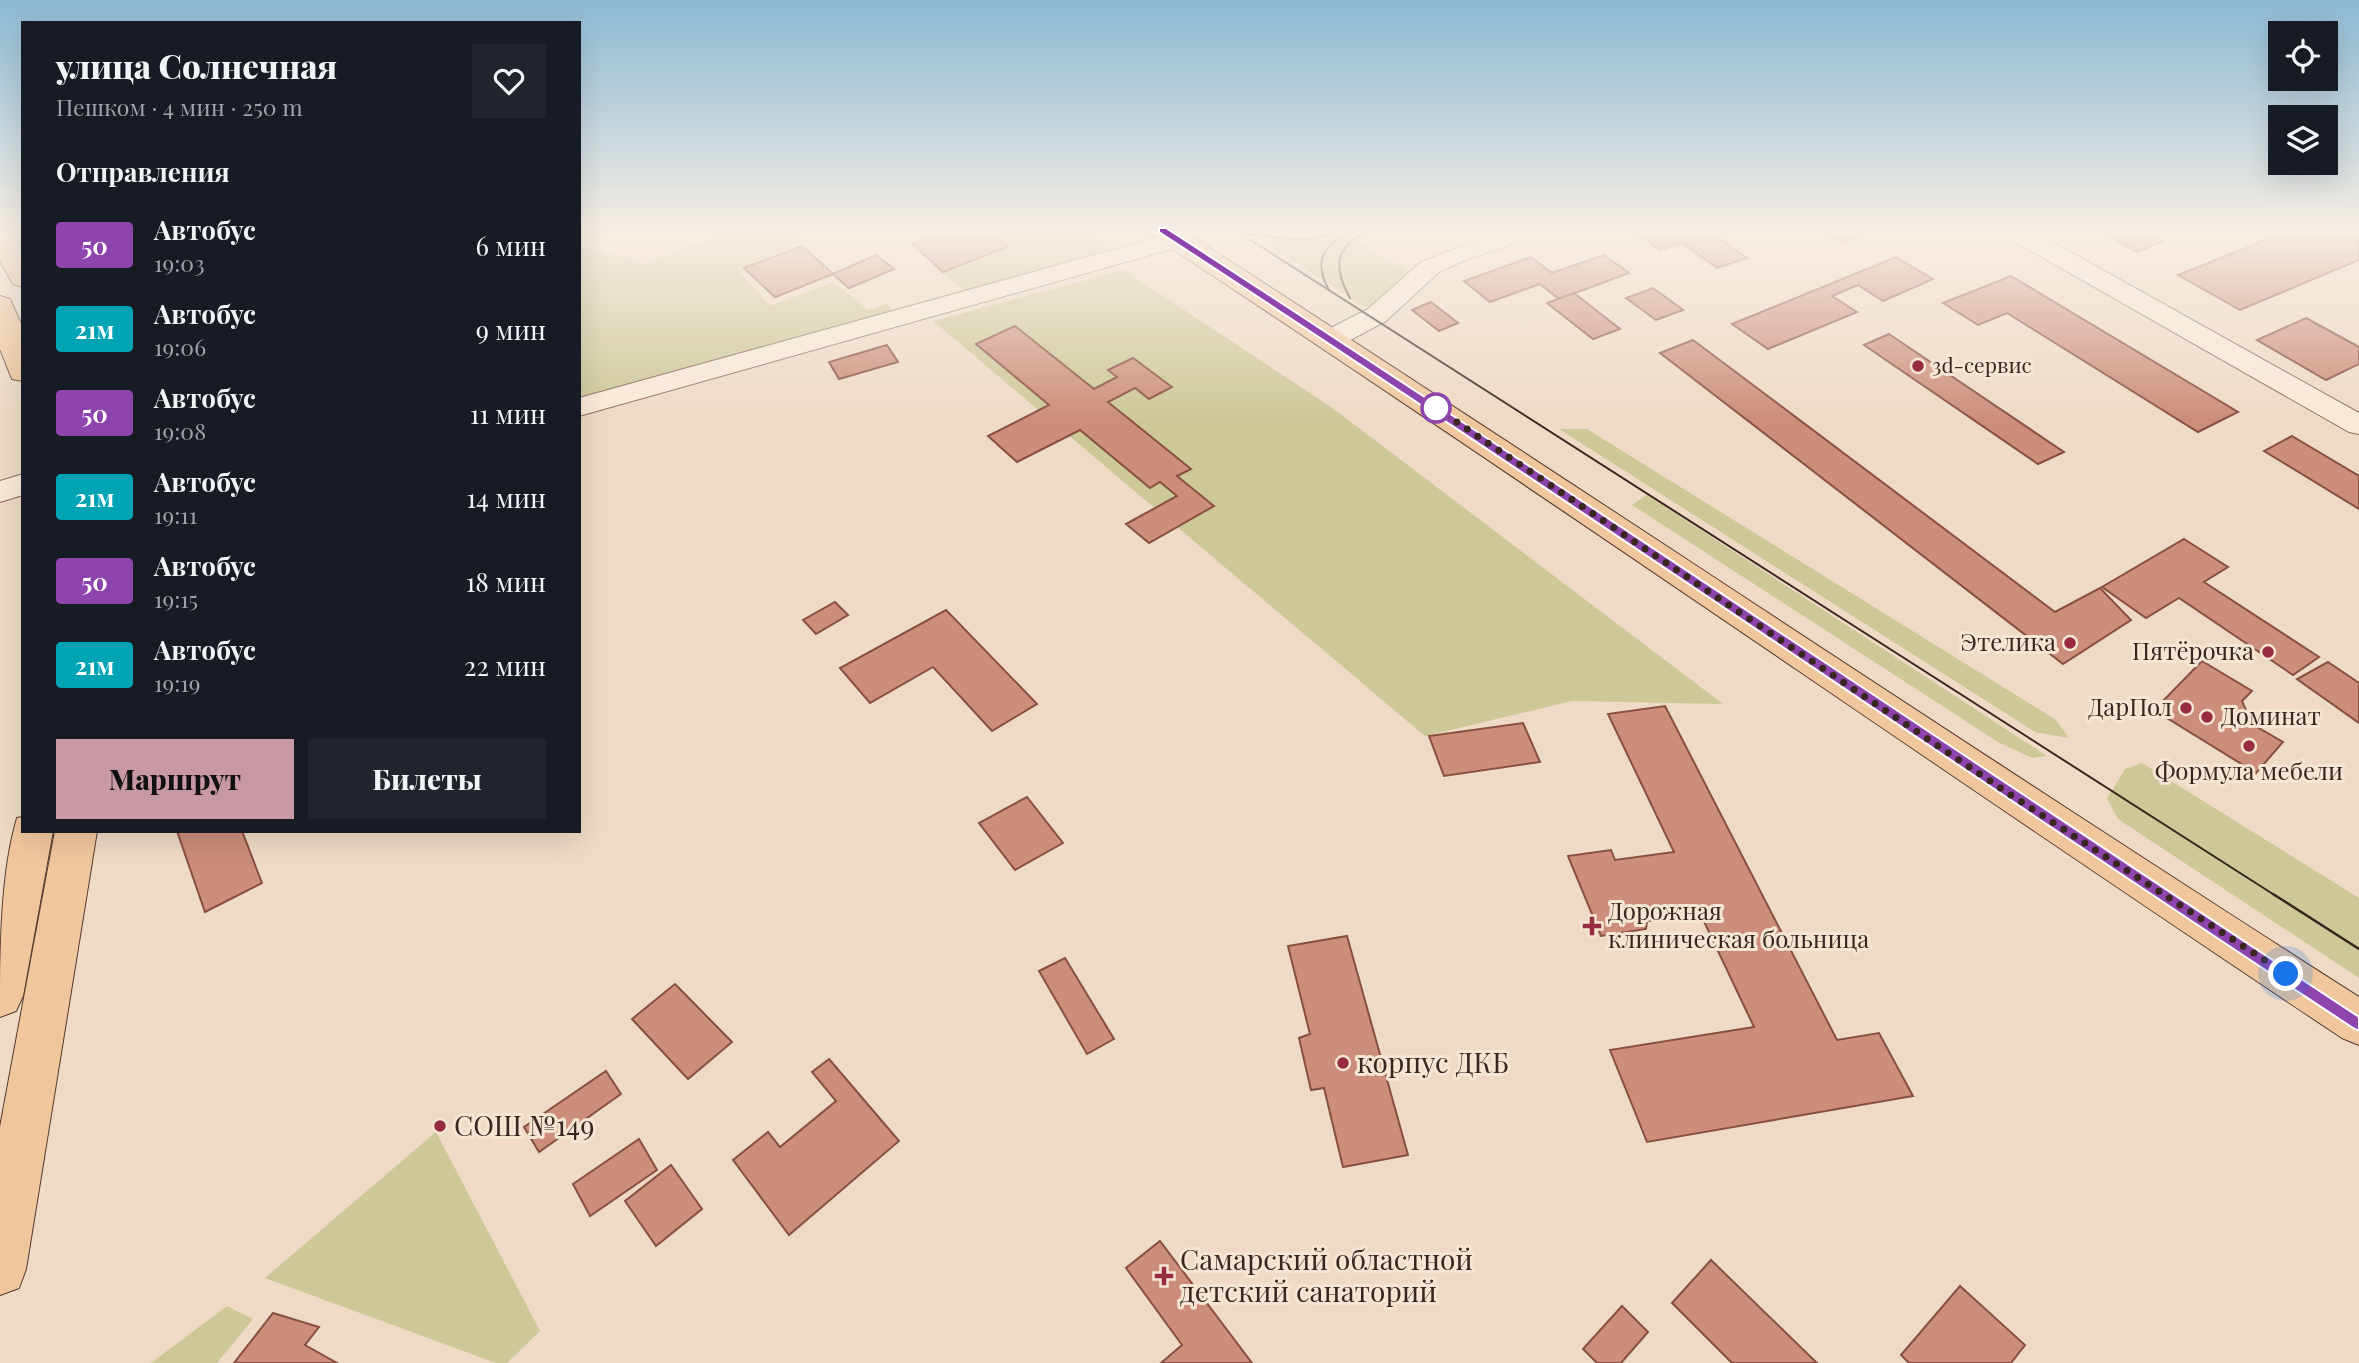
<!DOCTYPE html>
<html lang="ru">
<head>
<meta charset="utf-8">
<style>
  body { margin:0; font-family:"Playfair Display",serif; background:#20242c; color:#f1f3f6; height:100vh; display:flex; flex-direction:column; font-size:26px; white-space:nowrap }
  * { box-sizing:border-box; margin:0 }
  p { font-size:23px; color:#9ea1a6 }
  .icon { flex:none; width:38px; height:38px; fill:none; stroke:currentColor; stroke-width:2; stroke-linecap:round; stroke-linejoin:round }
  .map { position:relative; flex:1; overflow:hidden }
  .drawer { position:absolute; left:21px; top:21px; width:560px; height:812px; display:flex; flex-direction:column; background:#171b24; border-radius:0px; box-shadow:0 7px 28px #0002 }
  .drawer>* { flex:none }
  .badge { padding:0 14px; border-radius:5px; font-size:24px; line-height:46px }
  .controls { position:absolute; left:2268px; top:21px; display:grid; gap:14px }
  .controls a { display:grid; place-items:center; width:70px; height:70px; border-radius:0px; background:#171b24; box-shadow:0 7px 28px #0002; font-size:35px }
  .you { position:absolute; width:35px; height:35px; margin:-18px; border:5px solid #fff; border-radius:50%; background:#1a73e8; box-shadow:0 0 0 10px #1a73e833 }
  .map>.badge { position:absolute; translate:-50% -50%; box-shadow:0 0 0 4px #fff }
  h2 { padding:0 35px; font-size:26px; line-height:63px }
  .round { display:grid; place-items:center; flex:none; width:74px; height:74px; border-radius:0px; background:#20242c }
  .headline { display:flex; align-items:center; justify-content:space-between; height:119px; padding:0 35px }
  h1 { font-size:33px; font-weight:800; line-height:52px }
  .action { display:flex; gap:14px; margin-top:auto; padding:14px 35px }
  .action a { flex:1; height:80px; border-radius:0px; background:#c899a4; color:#111; font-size:28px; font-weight:800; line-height:80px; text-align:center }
  .action a+a { background:#20242c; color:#f1f3f6 }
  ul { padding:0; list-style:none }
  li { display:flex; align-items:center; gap:21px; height:84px; padding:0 35px }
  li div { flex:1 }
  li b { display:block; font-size:26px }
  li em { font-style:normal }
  li .badge { min-width:77px; font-weight:700; text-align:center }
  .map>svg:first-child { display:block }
  .green { fill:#ccc898 }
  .building { fill:#cc8d7b; stroke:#885041; stroke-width:2 }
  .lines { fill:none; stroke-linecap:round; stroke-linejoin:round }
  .minor-casing { stroke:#896b5b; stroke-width:2 }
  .major-casing { stroke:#563a2f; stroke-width:2 }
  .minor { fill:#f9e9d8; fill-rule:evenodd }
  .major { fill:#f0c79d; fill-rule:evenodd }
  .tram-far1 { stroke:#39261f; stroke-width:2 }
  .tram { stroke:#39261f; stroke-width:2.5 }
  .line { fill:#8e44ad; stroke:#fff; stroke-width:2 }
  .walk { stroke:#39261f; stroke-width:7; stroke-dasharray:0 12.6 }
  .poi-dot { fill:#972b40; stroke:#f5e6d4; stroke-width:2.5 }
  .stop-dot { fill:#fff; stroke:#8e44ad; stroke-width:3.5 }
  .labels { text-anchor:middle; stroke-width:6; stroke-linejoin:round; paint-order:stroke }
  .far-poi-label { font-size:21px; fill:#39261f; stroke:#f5e6d4; text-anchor:start }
  .poi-label { font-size:24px; fill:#39261f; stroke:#f5e6d4; text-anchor:end }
  .near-poi-label { font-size:28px; fill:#39261f; stroke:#f5e6d4; text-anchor:start }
</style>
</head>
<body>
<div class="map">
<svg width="2359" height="1363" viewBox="0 0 2359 1363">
  <rect width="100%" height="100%" fill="#eedac5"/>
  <g class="green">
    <path d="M729,230H793L804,241L737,269L770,306L833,282L868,310L887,304L898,318L579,408V245L646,264Z"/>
    <path d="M985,230H1086L1121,256L970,297L943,272L1006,248Z"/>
    <path d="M1246,230H1347L1372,252L1418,276L1385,308L1361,305Z"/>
    <path d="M1124,270L1331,407L1723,704L1572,701L1425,736L933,321Z"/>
    <path d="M1559,429H1587L2056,720L2069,738L2035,732Z"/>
    <path d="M1647,495L2047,756L2032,758L1998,742L1632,505Z"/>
    <path d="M2142,763L2359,898V978L2118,819L2107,799L2125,769Z"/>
    <path d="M436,1132L540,1331L507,1363H496L265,1278Z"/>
    <path d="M227,1306L253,1319L217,1363H151Z"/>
  </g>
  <g class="building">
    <path d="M948,230H987L1007,247L943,272L912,244Z"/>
    <path d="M1643,230H1729L1715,235L1747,258L1717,268L1682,243L1660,250L1636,233Z"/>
    <path d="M1823,230H1865L1869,233L1844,243Z"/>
    <path d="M2097,230H2143L2163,241L2137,252Z"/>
    <path d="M2291,230H2336L2359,242V260L2240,310L2178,275Z"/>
    <path d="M802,246L833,274L775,297L744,268Z"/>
    <path d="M802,246L833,274L775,297L744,268Z"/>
    <path d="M876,255L894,269L849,288L833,274Z"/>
    <path d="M876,255L894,269L849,288L833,274Z"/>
    <path d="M1604,255L1629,273L1559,299L1540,284L1490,302L1464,281L1531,257L1552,273Z"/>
    <path d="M1896,257L1933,279L1883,301L1858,285L1832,296L1857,312L1768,349L1732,324Z"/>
    <path d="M2011,276L2238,412L2198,432L2007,313L1978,325L1943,303Z"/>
    <path d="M1653,288L1683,310L1656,320L1626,298Z"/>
    <path d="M1574,293L1620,329L1593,339L1547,303Z"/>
    <path d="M1431,302L1458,323L1439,331L1412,310Z"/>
    <path d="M2306,318L2359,347V364L2326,380L2257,340Z"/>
    <path d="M1015,326L1094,389L1117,377L1108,370L1133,358L1172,387L1149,399L1135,388L1108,402L1191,469L1177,476L1214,506L1149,543L1126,524L1177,496L1160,482L1150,488L1080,430L1017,462L988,436L1049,405L976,344Z"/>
    <path d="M1889,334L2064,452L2038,464L1864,345Z"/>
    <path d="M1693,340L2055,612L2100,588L2131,620L2063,664L1660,353Z"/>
    <path d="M887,345L898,362L839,379L829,362Z"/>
    <path d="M2292,436L2359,476V509L2264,451Z"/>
    <path d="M2184,539L2228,567L2204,582L2319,657L2293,675L2179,598L2146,618L2102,587Z"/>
    <path d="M835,602L848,615L816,634L803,620Z"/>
    <path d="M946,610L1037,704L992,731L933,667L870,703L840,668Z"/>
    <path d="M2202,661L2252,691L2242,701L2252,724L2283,742L2256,773L2154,710Z"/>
    <path d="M2328,662L2359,683V723L2297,679Z"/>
    <path d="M1665,706L1837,1040L1879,1033L1913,1096L1647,1142L1610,1050L1754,1027L1700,913L1647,921L1646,929L1601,936L1568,856L1611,850L1615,860L1674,852L1608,714Z"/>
    <path d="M1523,723L1540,762L1444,776L1429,736Z"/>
    <path d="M1027,797L1063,843L1015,870L979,823Z"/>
    <path d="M177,831H242L262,883L205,912Z"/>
    <path d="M1347,936L1408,1155L1343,1167L1324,1088L1311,1090L1299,1038L1310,1034L1288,946Z"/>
    <path d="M1065,958L1114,1039L1087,1054L1039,971Z"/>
    <path d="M675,984L732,1042L688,1079L632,1019Z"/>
    <path d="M829,1059L899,1141L789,1235L733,1160L768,1132L780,1147L836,1101L812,1072Z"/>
    <path d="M606,1071L621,1094L539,1152L524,1127Z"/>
    <path d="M639,1139L657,1170L590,1216L573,1184Z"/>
    <path d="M671,1165L702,1209L656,1246L625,1201Z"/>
    <path d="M1160,1241L1252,1363H1161L1182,1345L1126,1268Z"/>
    <path d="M1711,1260L1817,1363H1732L1672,1303Z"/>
    <path d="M1960,1286L2025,1345L2011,1363H1909L1901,1355Z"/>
    <path d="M1622,1306L1648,1332L1621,1363H1597L1583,1349Z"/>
    <path d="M273,1313L319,1327L305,1345L337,1363H234Z"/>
  </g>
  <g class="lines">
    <g class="minor-casing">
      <g id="minor">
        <path d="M1504,230H1541L1538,235L1465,260L1439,272L1386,321L1339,346L1329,348L1319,346L1315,340L1319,334L1368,309L1421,262Z"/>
        <path d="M2000,230H2031L2359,413V434L2349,432L2003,235Z"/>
        <path d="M1177,232L1186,235L1190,240L1186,245L579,416V398Z"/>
        <path d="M23,474V495L0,502V481Z"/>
      </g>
    </g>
    <g class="major-casing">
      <g id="major">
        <path d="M0,230H11L23,251V287L13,284L0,261Z"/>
        <path d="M1150,230H1182C1576,484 1964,745 2359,997V1045L2342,1038C1944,773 1552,499 1153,236Z"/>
        <path d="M0,296L10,299L23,328V381L12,379L0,349Z"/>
        <path d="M23,817V831H53L23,996L16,1011L0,1017C0,956 0,874 17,818Z"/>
        <path d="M55,831H97L26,1269L19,1288L0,1295V1127Z"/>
      </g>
    </g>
    <use href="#minor" class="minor"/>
    <use href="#major" class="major"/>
    <g class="tram-far1">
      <path d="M1235,230L2276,896"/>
      <path d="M1247,234L1304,240L1359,230"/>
      <path d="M1329,290C1316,267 1319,250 1342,236"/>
      <path d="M1350,298C1332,266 1335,246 1370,230"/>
    </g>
    <path class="tram" d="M2273,894L2359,949"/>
  </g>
  <linearGradient id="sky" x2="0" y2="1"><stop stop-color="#8db9d3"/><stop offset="0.55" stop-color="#f7eee5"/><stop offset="1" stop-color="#f7eee5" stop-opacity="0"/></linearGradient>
  <rect width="2359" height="421" fill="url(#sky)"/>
  <path class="line" d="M1159,228H1166C1568,488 1964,757 2359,1017V1031L2353,1028C1954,765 1560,494 1159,232Z"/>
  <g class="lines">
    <path class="walk" d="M1436,408L2011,795L2286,974"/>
  </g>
  <g class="poi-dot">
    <circle cx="1918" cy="366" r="7"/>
    <circle cx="2070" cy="643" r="7"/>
    <circle cx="2268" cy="652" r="7"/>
    <circle cx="2186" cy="708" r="7"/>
    <circle cx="2207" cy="717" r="7"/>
    <circle cx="2249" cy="746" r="7"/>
    <path d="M1588.5 915.5h7v7h7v7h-7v7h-7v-7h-7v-7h7z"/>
    <circle cx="1343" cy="1063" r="7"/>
    <circle cx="440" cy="1126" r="7"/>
    <path d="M1160.5 1265.5h7v7h7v7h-7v7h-7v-7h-7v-7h7z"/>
  </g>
  <circle class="stop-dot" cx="1436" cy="408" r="14"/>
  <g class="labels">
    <g class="far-poi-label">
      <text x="1932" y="373">3d-сервис</text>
    </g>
    <g class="poi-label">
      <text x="2056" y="651">Этелика</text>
      <text x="2254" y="660">Пятёрочка</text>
      <text x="2172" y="716">ДарПол</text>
      <text x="2221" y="725" text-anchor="start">Доминат</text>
      <text x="2249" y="780" text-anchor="middle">Формула мебели</text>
      <text x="1608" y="920" text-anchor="start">Дорожная<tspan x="1608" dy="28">клиническая больница</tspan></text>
    </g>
    <g class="near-poi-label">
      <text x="1357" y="1073">корпус ДКБ</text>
      <text x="454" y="1136">СОШ №149</text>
      <text x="1180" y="1270">Самарский областной<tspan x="1180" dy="32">детский санаторий</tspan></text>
    </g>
  </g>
</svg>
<div class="controls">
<a><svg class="icon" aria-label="locate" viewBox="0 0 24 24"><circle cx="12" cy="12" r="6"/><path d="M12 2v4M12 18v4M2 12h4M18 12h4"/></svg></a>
<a><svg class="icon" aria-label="layers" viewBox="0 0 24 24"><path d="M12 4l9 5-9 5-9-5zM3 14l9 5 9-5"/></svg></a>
</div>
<div class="you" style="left:2286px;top:974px"></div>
<section class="drawer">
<div class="headline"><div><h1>улица Солнечная</h1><p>Пешком · 4 мин · 250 m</p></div><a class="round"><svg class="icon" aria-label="heart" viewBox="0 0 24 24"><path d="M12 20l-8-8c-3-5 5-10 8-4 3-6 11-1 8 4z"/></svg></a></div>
<h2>Отправления</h2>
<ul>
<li><span class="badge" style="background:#8e44ad;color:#fff">50</span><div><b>Автобус</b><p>19:03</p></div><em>6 мин</em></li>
<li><span class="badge" style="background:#00a3b4;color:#fff">21м</span><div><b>Автобус</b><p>19:06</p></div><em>9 мин</em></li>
<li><span class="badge" style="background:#8e44ad;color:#fff">50</span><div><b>Автобус</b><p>19:08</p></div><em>11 мин</em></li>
<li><span class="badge" style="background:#00a3b4;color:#fff">21м</span><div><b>Автобус</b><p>19:11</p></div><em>14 мин</em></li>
<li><span class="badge" style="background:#8e44ad;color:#fff">50</span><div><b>Автобус</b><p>19:15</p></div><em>18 мин</em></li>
<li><span class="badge" style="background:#00a3b4;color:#fff">21м</span><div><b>Автобус</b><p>19:19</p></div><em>22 мин</em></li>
</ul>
<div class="action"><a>Маршрут</a><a>Билеты</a></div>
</section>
</div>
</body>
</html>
